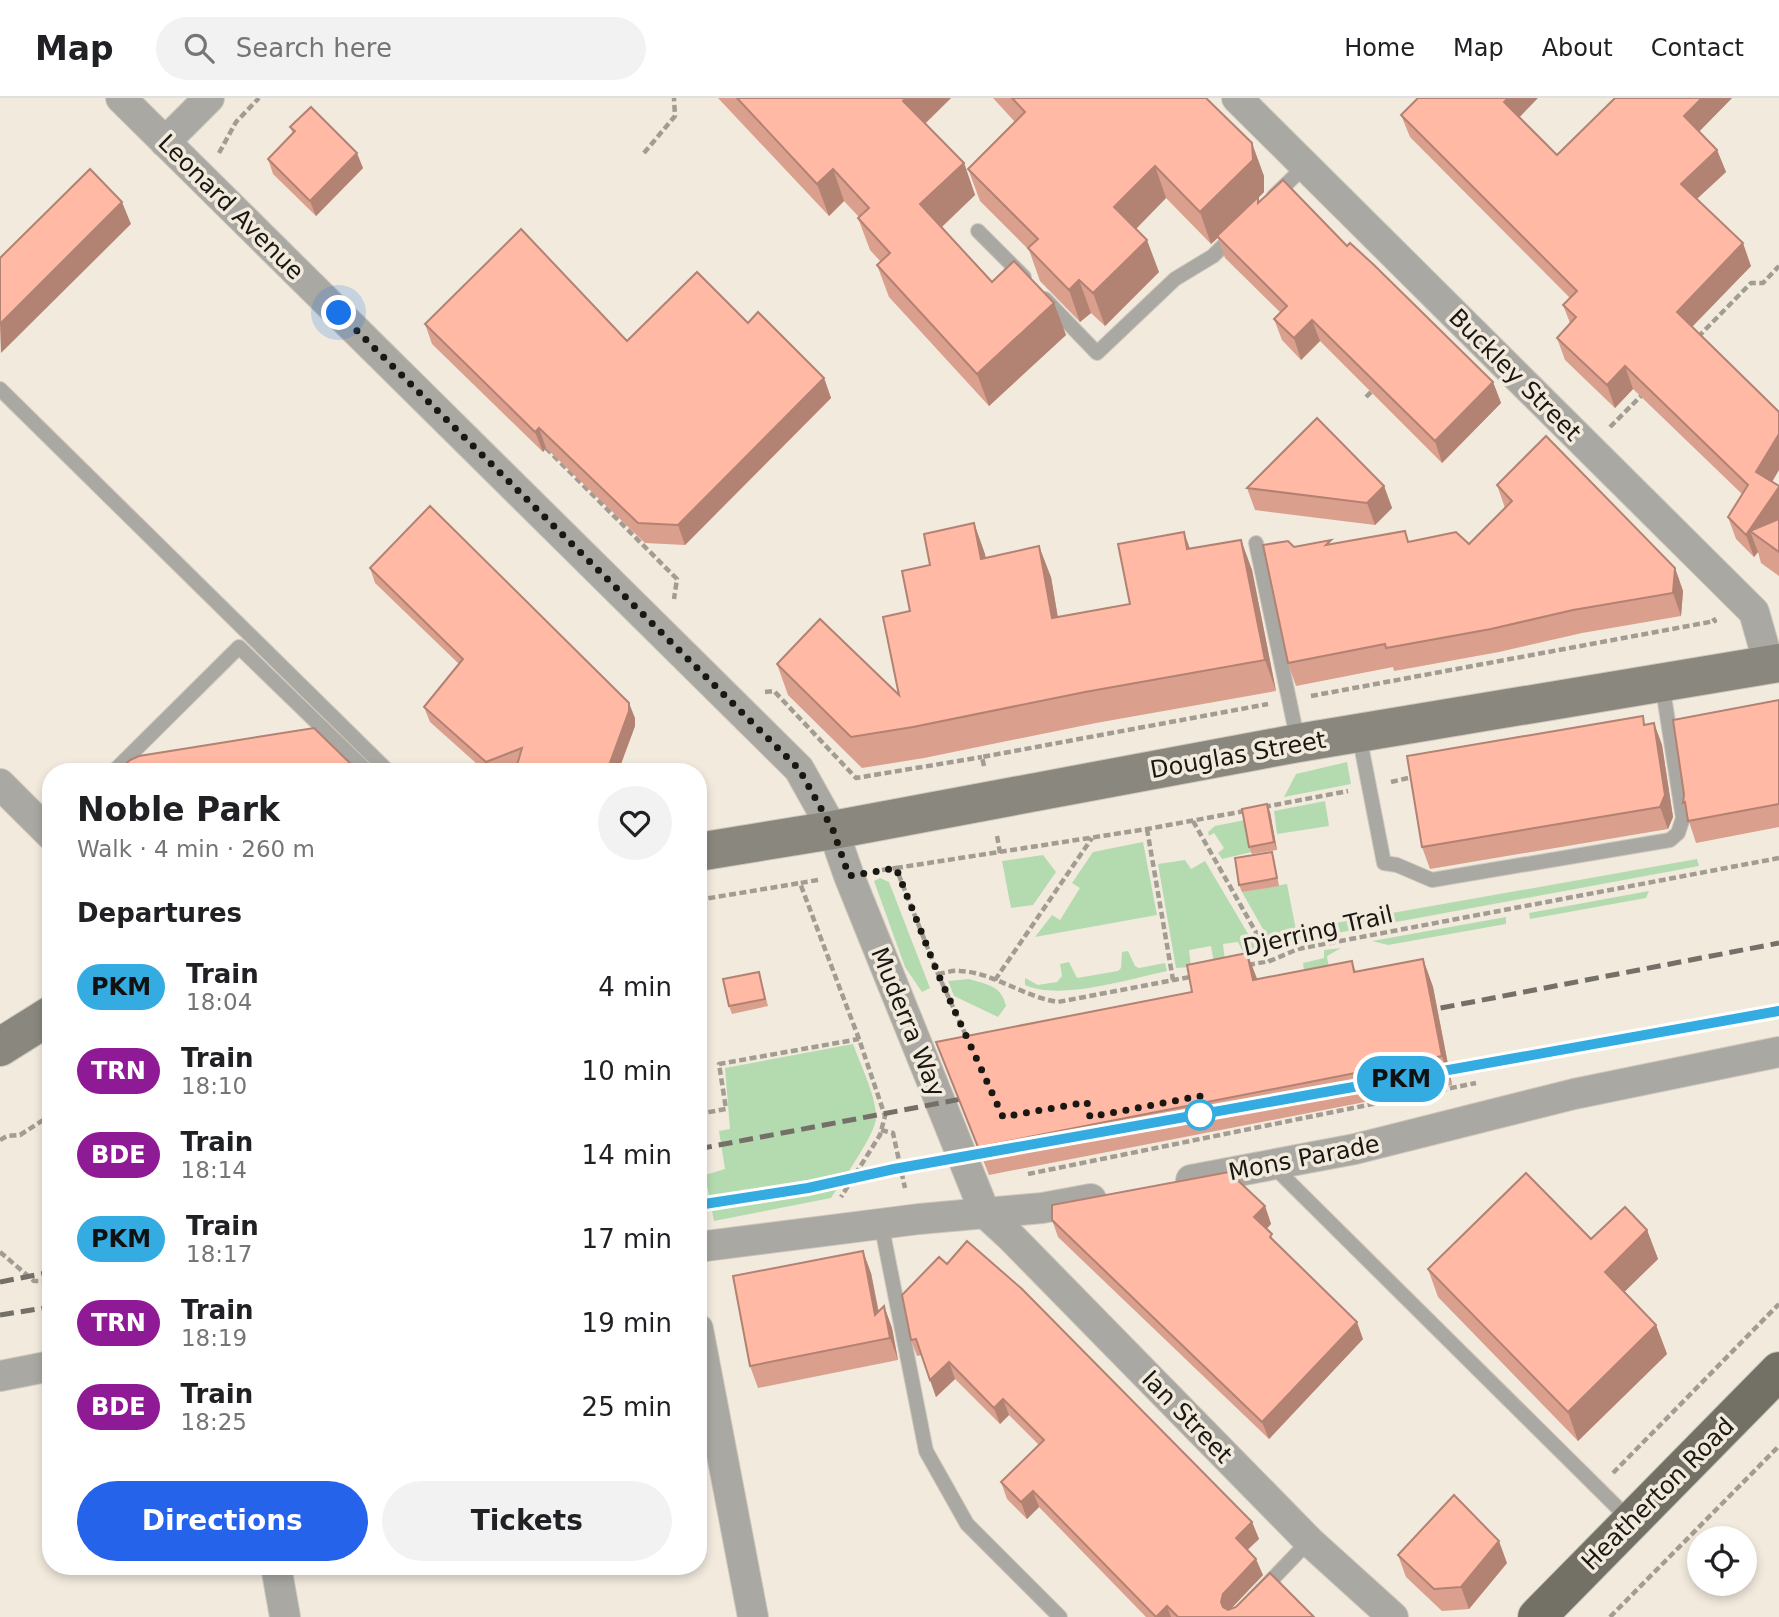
<!DOCTYPE html>
<html lang="en">
<head>
<meta charset="utf-8">
<style>
  body { margin:0; font-family:"DejaVu Sans",sans-serif; background:#f2f2f2; color:#202124; height:100vh; display:flex; flex-direction:column; font-size:26px; white-space:nowrap }
  * { box-sizing:border-box; margin:0 }
  p { font-size:23px; color:#757577 }
  .icon { flex:none; width:38px; height:38px; fill:none; stroke:currentColor; stroke-width:2; stroke-linecap:round; stroke-linejoin:round }
  .map { position:relative; flex:1; overflow:hidden }
  .side { position:absolute; left:42px; top:665px; width:665px; height:812px; display:flex; flex-direction:column; background:#fff; border-radius:28px; box-shadow:0 4px 10px #0003 }
  .side>* { flex:none }
  .badge { padding:0 14px; border-radius:23px; font-size:24px; line-height:46px }
  .buttons { position:absolute; left:1687px; top:1428px; display:grid; gap:14px }
  .buttons a { display:grid; place-items:center; width:70px; height:70px; border-radius:50%; background:#fff; box-shadow:0 4px 10px #0003; font-size:35px }
  .you { position:absolute; width:35px; height:35px; margin:-18px; border:5px solid #fff; border-radius:50%; background:#1a73e8; box-shadow:0 0 0 10px #1a73e833 }
  .map>.badge { position:absolute; translate:-50% -50%; box-shadow:0 0 0 4px #fff }
  h2 { padding:0 35px; font-size:26px; line-height:63px }
  .round { display:grid; place-items:center; flex:none; width:74px; height:74px; border-radius:37px; background:#f2f2f2 }
  .headline { display:flex; align-items:center; justify-content:space-between; height:119px; padding:0 35px }
  h1 { font-size:33px; font-weight:700; line-height:52px }
  .cta { display:flex; gap:14px; margin-top:auto; padding:14px 35px }
  .cta a { flex:1; height:80px; border-radius:42px; background:#2563eb; color:#fff; font-size:28px; font-weight:700; line-height:80px; text-align:center }
  .cta a+a { background:#f2f2f2; color:#202124 }
  ul { padding:0; list-style:none }
  li { display:flex; align-items:center; gap:21px; height:84px; padding:0 35px }
  li div { flex:1 }
  li b { display:block; font-size:26px }
  li em { font-style:normal }
  li .badge { min-width:77px; font-weight:700; text-align:center }
  header { display:flex; align-items:center; gap:42px; box-sizing:border-box; height:98px; padding:0 35px; background:#fff; border-bottom:2px solid #e0e0e0 }
  header strong { font-size:33px }
  nav { display:flex; gap:38px; margin-inline-start:auto; font-size:24px }
  .search { width:490px; height:63px; background:#f2f2f2; display:flex; align-items:center; gap:18px; box-sizing:border-box; padding:0 24px; border-radius:38px; color:#757577; font-size:26px }
  .map>svg:first-child { display:block }
  .green { fill:#b4dbb0 }
  .lines { fill:none; stroke-linecap:round; stroke-linejoin:round }
  .service-casing { stroke:#cfc8bd; stroke-width:16 }
  .minor-casing { stroke:#cfc8bd; stroke-width:32 }
  .secondary-casing { stroke:#cfc8bd; stroke-width:40 }
  .primary-casing { stroke:#cfc8bd; stroke-width:40 }
  .path { stroke:#a29c92; stroke-width:4.5; stroke-dasharray:7 3.5; stroke-linecap:butt }
  .service { stroke:#aaa8a2; stroke-width:14 }
  .minor { stroke:#aaa8a2; stroke-width:30 }
  .secondary { stroke:#8a877e; stroke-width:38 }
  .primary { stroke:#737065; stroke-width:38 }
  .rail { stroke:#747068; stroke-width:5; stroke-dasharray:14 7; stroke-linecap:butt }
  .wall { fill:#db9f8d }
  .shaded-wall { fill:#b28273 }
  .building { fill:#ffb9a4; stroke:#b28273; stroke-width:2 }
  .line-casing { stroke:#fff; stroke-width:16 }
  .line { stroke:#34ace1; stroke-width:10 }
  .walk { stroke:#1a1813; stroke-width:7; stroke-dasharray:0 12.6 }
  .stop-dot { fill:#fff; stroke:#34ace1; stroke-width:3.5 }
  .labels { text-anchor:middle; stroke-width:7; stroke-linejoin:round; paint-order:stroke }
  .street-label { font-size:24px; fill:#1a1813; stroke:#f2eadd }
</style>
</head>
<body>
<header>
<strong>Map</strong>
<div class="search"><svg class="icon" aria-label="search" viewBox="0 0 24 24"><circle cx="10" cy="10" r="6"/><path d="M15 15l6 6"/></svg>Search here</div>
<nav><a>Home</a><a>Map</a><a>About</a><a>Contact</a></nav>
</header>
<div class="map">
<svg width="1779" height="1519" viewBox="0 0 1779 1519">
  <rect width="100%" height="100%" fill="#f2eadd"/>
  <g class="green">
    <path d="M1347,664L1351,686L1284,699L1296,676Z"/>
    <path d="M1325,703L1329,728L1277,736L1274,713Z"/>
    <path d="M1245,722L1252,754L1222,761L1218,755L1224,750L1214,735L1209,738L1208,734L1215,728Z"/>
    <path d="M1143,744L1157,817L1035,839L1052,817L1060,822L1080,790L1072,785L1093,754Z"/>
    <path d="M1043,757L1056,774L1033,807L1011,810L1002,763Z"/>
    <path d="M1697,761L1699,768L1272,847L1242,794L1287,786L1296,832Z"/>
    <path d="M1185,762L1191,771L1205,763L1260,856L1245,858L1238,844L1223,846L1225,863L1214,865L1211,848L1189,852L1191,869L1176,870L1158,766Z"/>
    <path d="M880,780L889,784L930,890L922,894L905,869L874,783Z"/>
    <path d="M1649,793L1646,800L1530,821L1529,815Z"/>
    <path d="M1506,819V826L1388,847L1372,843Z"/>
    <path d="M1341,850L1327,858L1331,883L1306,887L1303,865L1324,860V852Z"/>
    <path d="M1128,853L1135,868L1139,870L1165,865L1167,873C1130,881 1059,903 1025,887V880L1038,887L1057,884L1062,878L1060,866L1069,864L1077,880L1118,873L1121,870L1122,854Z"/>
    <path d="M969,881C988,887 1001,887 1006,908L998,919L954,898L948,883Z"/>
    <path d="M853,946C860,966 876,997 876,1019C877,1034 841,1084 831,1100L714,1123L705,1077L725,1071L719,1033L730,1031L725,970Z"/>
  </g>
  <g class="lines">
    <g class="service-casing">
      <g id="service">
        <path d="M1274,98L1305,68"/>
        <path d="M978,133L1024,179"/>
        <path d="M1045,201L1097,255L1175,181L1213,158L1234,137"/>
        <path d="M0,291L389,674"/>
        <path d="M1256,445L1298,644"/>
        <path d="M1359,637L1384,765L1397,767L1432,782L1670,742L1678,735L1683,720L1662,585"/>
        <path d="M113,674L239,549L368,674"/>
        <path d="M1272,1067L1630,1422"/>
        <path d="M881,1125L926,1353L967,1426L1060,1519"/>
        <path d="M1236,1519L1309,1443"/>
      </g>
    </g>
    <g class="minor-casing">
      <g id="minor">
        <path d="M121,0L799,671L833,732L849,778L985,1115L1011,1139L1309,1443L1393,1519"/>
        <path d="M1237,0L1754,514L1769,567"/>
        <path d="M165,44L209,0"/>
        <path d="M0,686L51,737"/>
        <path d="M1191,1082L1355,1051L1574,996L1779,954"/>
        <path d="M698,1149L919,1121L1042,1110L1091,1101"/>
        <path d="M698,1231L753,1519"/>
        <path d="M0,1278L51,1268"/>
        <path d="M276,1468L285,1519"/>
      </g>
    </g>
    <g class="secondary-casing">
      <g id="secondary">
        <path d="M698,754L833,732L1298,645L1779,565"/>
        <path d="M0,949L51,917"/>
      </g>
    </g>
    <g class="primary-casing">
      <path id="primary" d="M1537,1519L1779,1273"/>
    </g>
    <g class="path">
      <path d="M219,55L236,24L259,0"/>
      <path d="M644,55L675,18L674,0"/>
      <path d="M1698,239L1751,185H1763L1779,168"/>
      <path d="M1366,299L1374,291"/>
      <path d="M1610,329L1643,296"/>
      <path d="M546,350L677,481L674,501"/>
      <path d="M765,594L774,593L856,680L982,659"/>
      <path d="M1311,598L1715,523L1713,520"/>
      <path d="M984,668L982,659L1268,606"/>
      <path d="M1391,684L1417,678"/>
      <path d="M1264,709L1348,693"/>
      <path d="M1193,723L1266,852L1270,863"/>
      <path d="M1147,731L1173,882"/>
      <path d="M997,738L1000,755"/>
      <path d="M896,770L1147,731L1245,713"/>
      <path d="M882,772L896,770L938,876L968,942"/>
      <path d="M818,782L800,785L859,941L885,1018L880,1037L841,1099"/>
      <path d="M698,802L800,785"/>
      <path d="M1248,867L1270,863L1298,851L1779,760"/>
      <path d="M938,876C945,875 953,872 960,873C992,874 1024,899 1058,904L1195,878"/>
      <path d="M995,882L1092,740"/>
      <path d="M698,1016L726,1011L719,966L859,941"/>
      <path d="M881,1032L893,1035L905,1090"/>
      <path d="M0,1042L7,1038L20,1037L51,1017"/>
      <path d="M1028,1076L1476,985"/>
      <path d="M0,1154L34,1183H51"/>
      <path d="M1613,1375L1779,1206"/>
      <path d="M1610,1519L1779,1348"/>
    </g>
    <use href="#service" class="service"/>
    <use href="#minor" class="minor"/>
    <use href="#secondary" class="secondary"/>
    <use href="#primary" class="primary"/>
    <g class="rail">
      <path d="M1420,914L1779,845"/>
      <path d="M1431,976L1779,913"/>
      <path d="M698,1051L977,998"/>
      <path d="M698,1107C800,1091 900,1070 1000,1052"/>
      <path d="M0,1184L51,1174"/>
      <path d="M0,1217L51,1209"/>
    </g>
  </g>
  <g class="wall">
    <path d="M718,0H951L925,26L964,65L975,97L942,129L992,184L1066,237L989,308L889,199L877,167L881,164L870,152L858,120L859,119L844,103L829,118Z"/>
    <path d="M993,0H1206L1264,78V94L1258,100L1259,103L1347,148L1493,284L1501,305L1442,365L1320,243L1301,262L1282,242L1274,221L1281,215L1225,160L1218,140L1211,146L1166,100L1136,131L1159,174L1105,228L1091,215L1080,224L1040,183L1029,152L980,103L968,71L1015,24Z"/>
    <path d="M1615,0H1732L1699,33L1717,52L1726,74L1697,101L1751,168L1692,229L1772,384L1779,388V478L1761,465L1758,454L1754,459L1736,441L1728,419L1742,396L1633,291L1615,310L1565,262L1557,240L1570,225L1563,207L1570,200L1410,39L1401,17L1519,19L1557,57Z"/>
    <path d="M290,29L363,70L316,118L273,76L268,61L293,36Z"/>
    <path d="M748,225L824,280L831,300L685,447L645,445L546,350L543,354L432,246L425,226L627,243Z"/>
    <path d="M1497,387L1675,470L1683,493L1681,518L1582,535L1499,554L1394,573L1393,569L1296,588L1288,565L1294,449L1332,446L1408,444L1469,446L1505,410Z"/>
    <path d="M1384,388L1392,410L1375,427L1255,412L1247,390Z"/>
    <path d="M974,425L986,460L1051,479L1058,519L1130,506L1190,450L1241,442L1252,472L1276,593L1096,625L924,660L862,670L788,597L777,566L899,597L910,513L930,467Z"/>
    <path d="M370,470L635,620V628L618,674H515L516,669L504,674H486L430,624L424,609L459,566L375,485Z"/>
    <path d="M1779,602V729L1696,745L1683,705Z"/>
    <path d="M1654,625L1662,647L1673,719L1668,731L1430,771L1422,749L1646,627Z"/>
    <path d="M1270,714L1277,752L1252,756L1249,749Z"/>
    <path d="M1272,754L1274,761L1279,788L1242,794L1239,787Z"/>
    <path d="M1423,861L1433,889L1452,987L989,1077L936,944L1352,863L1356,874Z"/>
    <path d="M759,874L768,908L732,916L729,908Z"/>
    <path d="M1265,1108L1271,1126L1266,1131L1274,1143L1363,1241L1269,1341L1058,1139L1052,1122Z"/>
    <path d="M1647,1132L1658,1161L1624,1194L1656,1227L1667,1256L1578,1343L1438,1199L1428,1171Z"/>
    <path d="M871,1175L879,1214L884,1208L892,1230L898,1262L758,1290L750,1268Z"/>
    <path d="M902,1197L1252,1424L1259,1441L1247,1452L1263,1477L1230,1511L1314,1519H1146L1039,1409L1027,1421L1007,1401L1001,1384L1039,1347L1009,1317L1000,1326L955,1281L936,1299L922,1257L917,1258L911,1242Z"/>
    <path d="M1398,1457L1507,1465L1469,1511L1442,1513L1406,1479Z"/>
  </g>
  <g class="shaded-wall">
    <path d="M906,0H951L914,36L903,3Z"/>
    <path d="M1508,0H1538L1512,27L1504,4Z"/>
    <path d="M1702,0H1732L1692,41L1684,18Z"/>
    <path d="M1252,45L1264,78V94L1258,100L1265,120L1258,105V101L1211,146L1200,114Z"/>
    <path d="M1717,52L1726,74L1689,108L1681,86Z"/>
    <path d="M357,55L363,70L316,118L310,103Z"/>
    <path d="M964,65L975,97L932,138L920,106Z"/>
    <path d="M1155,68L1166,100L1126,141L1114,109Z"/>
    <path d="M833,71L844,103L829,118L817,86Z"/>
    <path d="M122,104L131,126L1,255L0,226Z"/>
    <path d="M1147,142L1159,174L1105,228L1093,195Z"/>
    <path d="M1743,145L1751,168L1685,236L1677,214Z"/>
    <path d="M1079,182L1091,215L1080,224L1069,192Z"/>
    <path d="M1054,205L1066,237L989,308L977,276Z"/>
    <path d="M1312,222L1320,243L1301,262L1294,240Z"/>
    <path d="M1625,268L1633,291L1615,310L1607,287Z"/>
    <path d="M824,280L831,300L685,447L678,427Z"/>
    <path d="M1493,284L1501,305L1442,365L1435,343Z"/>
    <path d="M539,330L546,350L543,354L535,334Z"/>
    <path d="M1779,336V372L1765,396L1756,374Z"/>
    <path d="M1384,388L1392,410L1375,427L1367,405Z"/>
    <path d="M1779,389V423L1750,433L1758,454L1754,459L1746,437Z"/>
    <path d="M974,425L985,456L992,492L981,461Z"/>
    <path d="M1184,434L1195,465L1187,451Z"/>
    <path d="M1241,442L1252,472L1276,593L1265,562Z"/>
    <path d="M1039,448L1051,479L1063,551L1052,520Z"/>
    <path d="M1675,470L1683,493L1681,518L1673,495Z"/>
    <path d="M629,605L635,620V628L618,674H608Z"/>
    <path d="M1654,625L1662,647L1673,719L1668,731L1660,709Z"/>
    <path d="M1267,706L1270,714L1277,752L1274,744Z"/>
    <path d="M1247,855L1258,883L1253,882Z"/>
    <path d="M1423,861L1433,889L1452,987L1442,958Z"/>
    <path d="M1265,1108L1271,1126L1261,1137L1254,1119Z"/>
    <path d="M1647,1132L1658,1161L1615,1203L1605,1174Z"/>
    <path d="M863,1153L871,1175L883,1239L875,1217Z"/>
    <path d="M884,1208L892,1230L898,1262L890,1240Z"/>
    <path d="M1357,1224L1363,1241L1269,1341L1262,1324Z"/>
    <path d="M1656,1227L1667,1256L1578,1343L1568,1314Z"/>
    <path d="M949,1264L955,1281L936,1299L930,1282Z"/>
    <path d="M1003,1301L1009,1317L1000,1326L994,1310Z"/>
    <path d="M1033,1393L1039,1409L1027,1421L1021,1404Z"/>
    <path d="M1252,1424L1259,1441L1242,1457L1236,1440Z"/>
    <path d="M1499,1443L1507,1465L1469,1511L1461,1489Z"/>
    <path d="M1256,1461L1263,1477L1229,1513L1227,1519L1221,1504L1223,1496Z"/>
    <path d="M1167,1508L1171,1519H1157Z"/>
  </g>
  <g class="building">
    <path d="M737,0H906L903,3L964,65L920,106L992,184L1014,163L1054,205L977,276L877,167L890,155L858,120L869,110L833,71L817,86Z"/>
    <path d="M1012,0H1206L1252,45L1253,62L1200,114L1155,68L1114,109L1147,142L1093,195L1079,182L1069,192L1028,150L1038,141L968,71L1025,14Z"/>
    <path d="M1418,0H1508L1504,4L1557,57L1615,0H1702L1684,18L1717,52L1681,86L1743,145L1677,214L1779,314V336L1756,374L1779,388V389L1746,437L1728,419L1748,387L1625,268L1607,287L1557,240L1576,219L1563,207L1577,193L1401,17Z"/>
    <path d="M311,9L357,55L310,103L268,61L295,33L290,29Z"/>
    <path d="M90,71L122,104L0,226V160Z"/>
    <path d="M1283,82L1347,148L1350,145L1374,167L1493,284L1435,343L1312,222L1294,240L1274,221L1287,208L1217,138L1258,99V105Z"/>
    <path d="M521,131L627,243L697,174L748,225L758,214L824,280L678,427L638,425L539,330L535,334L425,226Z"/>
    <path d="M1317,320L1384,388L1367,405L1247,390Z"/>
    <path d="M1546,338L1675,470L1673,495L1573,512L1491,531L1386,550L1385,546L1288,565L1263,447L1288,443L1294,449L1331,442L1326,447L1405,433L1408,444L1456,434L1469,446L1512,403L1497,387Z"/>
    <path d="M430,408L629,605V613L607,673L598,674H515L522,650L486,664L424,609L463,561L370,470Z"/>
    <path d="M1779,421V454L1750,433Z"/>
    <path d="M974,425L981,461L1039,448L1052,520L1130,506L1118,446L1184,434L1187,451L1241,442L1265,562L1085,594L913,629L851,639L777,566L820,521L899,597L883,519L910,513L902,473L930,467L924,436Z"/>
    <path d="M1779,602V706L1688,723L1685,704L1683,705L1684,696L1673,622Z"/>
    <path d="M1643,618L1644,627L1654,625L1665,697L1660,709L1422,749L1407,658Z"/>
    <path d="M314,630L359,674H117L130,662L139,658Z"/>
    <path d="M1267,706L1274,744L1249,749L1242,711Z"/>
    <path d="M1272,754L1277,780L1239,787L1235,760Z"/>
    <path d="M1247,855L1253,882L1352,863L1354,874L1423,861L1442,958L978,1049L936,944L1192,894L1187,867Z"/>
    <path d="M759,874L765,901L729,908L723,881Z"/>
    <path d="M1229,1074L1265,1108L1254,1119L1272,1136L1270,1139L1357,1224L1262,1324L1052,1122V1107Z"/>
    <path d="M1526,1075L1591,1141L1625,1109L1647,1132L1605,1174L1656,1227L1568,1314L1428,1171Z"/>
    <path d="M967,1143L1022,1191L1252,1424L1236,1440L1256,1461L1223,1496L1221,1504L1223,1509L1228,1512L1236,1509L1270,1475L1314,1519H1178L1167,1508L1156,1519L1033,1393L1021,1404L1001,1384L1044,1342L1003,1301L994,1310L949,1264L930,1282L916,1241L911,1242L902,1197L939,1159L947,1166Z"/>
    <path d="M863,1153L875,1217L884,1208L890,1240L750,1268L733,1178Z"/>
    <path d="M1454,1397L1499,1443L1461,1489L1434,1491L1398,1457Z"/>
  </g>
  <g class="lines">
    <g class="line-casing">
      <path id="line" d="M698,1107L808,1090L894,1071L1779,913"/>
    </g>
    <use href="#line" class="line"/>
    <path class="walk" d="M339,215L799,671L833,732L849,778L896,770L938,876L1003,1019L1087,1004L1090,1019L1200,998V1017"/>
  </g>
  <circle class="stop-dot" cx="1200" cy="1017" r="14"/>
  <g class="labels">
    <g class="street-label">
      <text transform="translate(231 109) rotate(45)" y="8">Leonard Avenue</text>
      <text transform="translate(1515 277) rotate(45)" y="8">Buckley Street</text>
      <text transform="translate(1238 657) rotate(-10)" y="8">Douglas Street</text>
      <text transform="translate(1318 833) rotate(-13)" y="8">Djerring Trail</text>
      <text transform="translate(908 924) rotate(68)" y="8">Muderra Way</text>
      <text transform="translate(1304 1060) rotate(-11)" y="8">Mons Parade</text>
      <text transform="translate(1187 1319) rotate(46)" y="8">Ian Street</text>
      <text transform="translate(1658 1396) rotate(-45)" y="8">Heatherton Road</text>
    </g>
  </g>
</svg>
<div class="buttons">
<a><svg class="icon" aria-label="locate" viewBox="0 0 24 24"><circle cx="12" cy="12" r="6"/><path d="M12 2v4M12 18v4M2 12h4M18 12h4"/></svg></a>
</div>
<div class="you" style="left:339px;top:215px"></div>
<b class="badge" style="left:1401px;top:981px;background:#34ace1;color:#111">PKM</b>
<section class="side">
<div class="headline"><div><h1>Noble Park</h1><p>Walk · 4 min · 260 m</p></div><a class="round"><svg class="icon" aria-label="heart" viewBox="0 0 24 24"><path d="M12 20l-8-8c-3-5 5-10 8-4 3-6 11-1 8 4z"/></svg></a></div>
<h2>Departures</h2>
<ul>
<li><span class="badge" style="background:#34ace1;color:#111">PKM</span><div><b>Train</b><p>18:04</p></div><em>4 min</em></li>
<li><span class="badge" style="background:#8f1a95;color:#fff">TRN</span><div><b>Train</b><p>18:10</p></div><em>10 min</em></li>
<li><span class="badge" style="background:#8f1a95;color:#fff">BDE</span><div><b>Train</b><p>18:14</p></div><em>14 min</em></li>
<li><span class="badge" style="background:#34ace1;color:#111">PKM</span><div><b>Train</b><p>18:17</p></div><em>17 min</em></li>
<li><span class="badge" style="background:#8f1a95;color:#fff">TRN</span><div><b>Train</b><p>18:19</p></div><em>19 min</em></li>
<li><span class="badge" style="background:#8f1a95;color:#fff">BDE</span><div><b>Train</b><p>18:25</p></div><em>25 min</em></li>
</ul>
<div class="cta"><a>Directions</a><a>Tickets</a></div>
</section>
</div>
</body>
</html>
